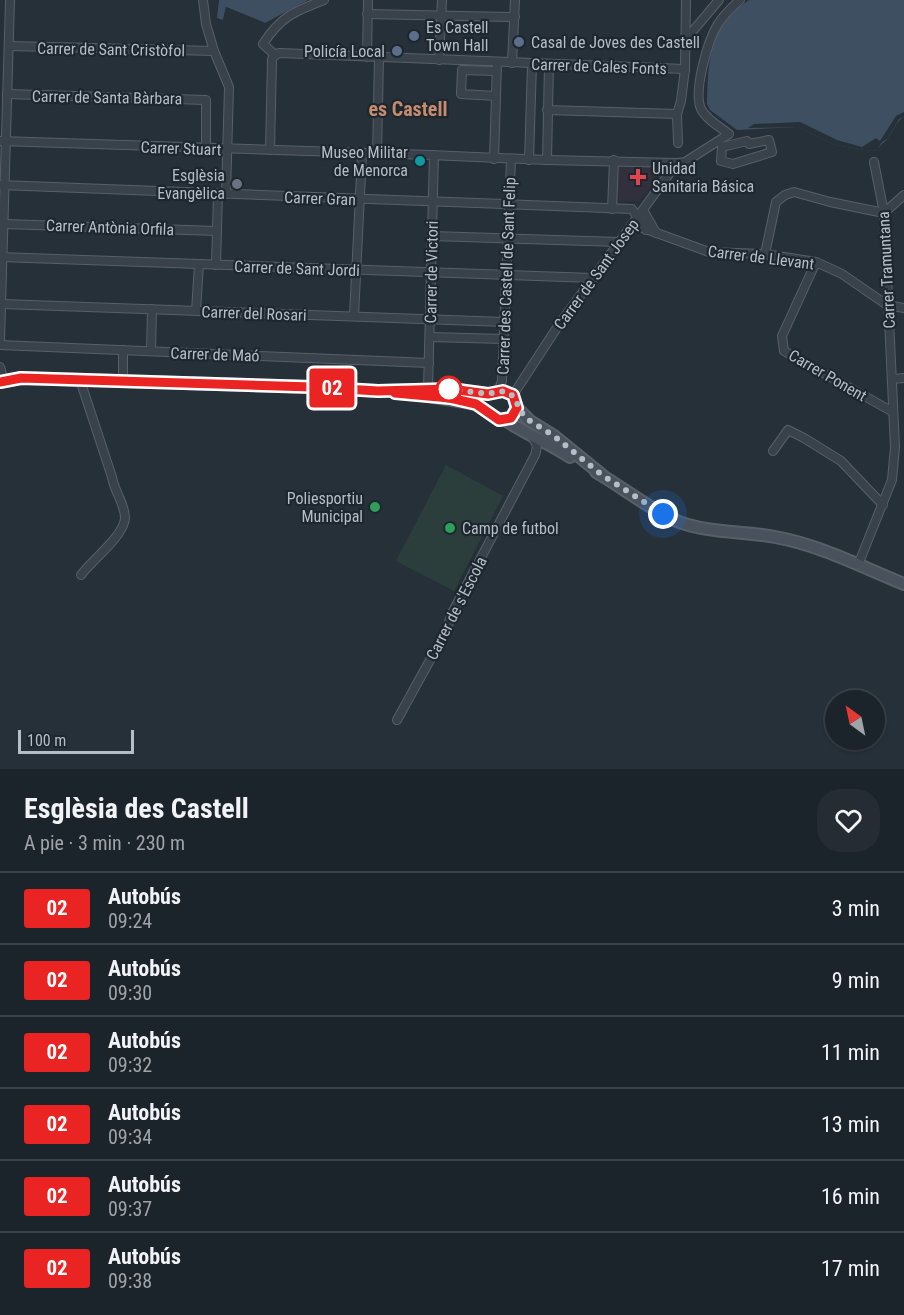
<!DOCTYPE html>
<html lang="es">
<head>
<meta charset="utf-8">
<style>
  body { margin:0; font-family:"Roboto Condensed",sans-serif; background:#252c33; color:#f1f3f6; height:100vh; display:flex; flex-direction:column; font-size:22px; white-space:nowrap }
  * { box-sizing:border-box; margin:0 }
  p { font-size:20px; color:#a0a4a9 }
  .icon { flex:none; width:33px; height:33px; fill:none; stroke:currentColor; stroke-width:2; stroke-linecap:round; stroke-linejoin:round }
  .map { position:relative; height:769px; overflow:hidden }
  .sheet { display:flex; flex-direction:column; background:#1c242b; flex:1 }
  .sheet>* { flex:none }
  .badge { padding:0 12px; border-radius:4px; font-size:21px; line-height:39px }
  .needle { width:39px; rotate:327deg }
  .fabs { position:absolute; left:825px; top:690px; display:grid; gap:12px }
  .fabs a { display:grid; place-items:center; width:60px; height:60px; border-radius:50%; background:#1c242b; box-shadow:0 2px 4px #0004,0 0 0 2px #3a4147; font-size:30px }
  .scale { position:absolute; left:18px; bottom:15px; width:116px; box-sizing:border-box; padding-left:6px; border:3px solid #b5bdc5; border-top:0; font-size:16px; line-height:21px; white-space:nowrap; color:#b5bdc5; -webkit-text-stroke:4px #1e272f; paint-order:stroke }
  .you { position:absolute; width:30px; height:30px; margin:-15px; border:4px solid #fff; border-radius:50%; background:#1a73e8; box-shadow:0 0 0 9px #1a73e833 }
  .map>.badge { position:absolute; translate:-50% -50%; box-shadow:0 0 0 3px #fff }
  .round { display:grid; place-items:center; flex:none; width:63px; height:63px; border-radius:24px; background:#252c33 }
  .head { display:flex; align-items:center; justify-content:space-between; height:102px; padding:0 24px }
  h1 { font-size:28px; font-weight:700; line-height:45px }
  ul { padding:0; list-style:none }
  li { display:flex; align-items:center; gap:18px; height:72px; padding:0 24px; border-top:2px solid #3a4147 }
  li div { flex:1 }
  li b { display:block; font-size:22px }
  li em { font-style:normal }
  li .badge { min-width:66px; font-weight:700; text-align:center }
  .map>svg:first-child { display:block }
  .medical { fill:#31303c }
  .green { fill:#2b3e3c }
  .water { fill:#3d4f60 }
  .pier { fill:#263039 }
  .lines { fill:none; stroke-linecap:round; stroke-linejoin:round }
  .street-casing { stroke:#576068; stroke-width:10 }
  .secondary-casing { stroke:#576068; stroke-width:14 }
  .street { stroke:#39424a; stroke-width:8 }
  .secondary { stroke:#48515c; stroke-width:10 }
  .line-casing { stroke:#fff; stroke-width:14 }
  .line { stroke:#ea2423; stroke-width:9 }
  .walk { stroke:#b5bdc5; stroke-width:6; stroke-dasharray:0 10.8 }
  .service-dot { fill:#5c6f8a; stroke:#1e272f; stroke-width:2 }
  .culture-dot { fill:#0f9aa8; stroke:#1e272f; stroke-width:2 }
  .health-dot { fill:#e0444e; stroke:#1e272f; stroke-width:2 }
  .worship-dot { fill:#6b7280; stroke:#1e272f; stroke-width:2 }
  .stop-dot { fill:#fff; stroke:#ea2423; stroke-width:3 }
  .leisure-dot { fill:#2e9e5b; stroke:#1e272f; stroke-width:2 }
  .labels { text-anchor:middle; stroke-width:4.5; stroke-linejoin:round; paint-order:stroke }
  .poi-label { font-size:16px; fill:#b5bdc5; stroke:#1e272f; text-anchor:start }
  .street-label { font-size:16px; fill:#b5bdc5; stroke:#1e272f }
  .quarter-label { font-size:20px; font-weight:bold; fill:#c78c6e; stroke:#1e272f }
</style>
</head>
<body>
<div class="map">
<svg width="904" height="769" viewBox="0 0 904 769">
  <rect width="100%" height="100%" fill="#263039"/>
  <path class="medical" d="M616,165L667,167V168L639,201H614Z"/>
  <path class="green" d="M446,465L503,496L454,591L396,561Z"/>
  <g class="water">
    <path d="M219,0H308L265,23L226,7L223,20L216,18Z"/>
    <path d="M749,0H904V117C895,122 894,131 888,138C884,143 880,145 877,150L872,151L835,145L798,127L737,130L710,110L707,104C708,60 709,27 749,0Z"/>
  </g>
  <g class="pier">
    <path d="M216,0H219L217,18L223,20L226,7L265,23L263,25L229,11L225,23L215,21L213,18Z"/>
    <path d="M904,112V117L899,119L888,138L882,142L877,150L872,151L835,145L798,127L748,128L754,124L800,122L837,140L862,147L876,138L880,141L896,116Z"/>
  </g>
  <g class="lines">
    <g class="street-casing">
      <g id="street">
        <path d="M203,0L206,24L214,51L229,87L226,194"/>
        <path d="M367,14L515,17"/>
        <path d="M686,39L719,0"/>
        <path d="M9,46L214,51"/>
        <path d="M275,55L279,53L685,69"/>
        <path d="M275,55L263,44C280,17 295,11 324,0"/>
        <path d="M367,57L368,0"/>
        <path d="M439,60L442,0"/>
        <path d="M512,63L515,0"/>
        <path d="M497,71L462,70L461,94L496,96L497,63"/>
        <path d="M7,94L206,100V148"/>
        <path d="M547,110L677,114"/>
        <path d="M769,140L772,152L733,164L721,161L722,147L747,141L749,144Z"/>
        <path d="M0,141L430,155L547,160L677,163L685,162L729,134C720,127 706,119 701,109C693,91 708,40 718,24C724,15 732,7 740,0"/>
        <path d="M678,143L677,114L681,101L685,69L686,0"/>
        <path d="M270,150L272,59L275,55"/>
        <path d="M377,154L379,58"/>
        <path d="M494,159L496,96"/>
        <path d="M529,160L532,64"/>
        <path d="M547,160L549,64"/>
        <path d="M0,185L632,209L646,230"/>
        <path d="M612,209L614,160"/>
        <path d="M643,210L656,233"/>
        <path d="M4,224L217,231"/>
        <path d="M632,224L709,252L765,254L816,262L842,274L887,305L904,308"/>
        <path d="M432,236L620,242"/>
        <path d="M765,254L776,202L785,195L794,192L830,202L884,213L904,195"/>
        <path d="M0,257L593,278"/>
        <path d="M816,262L782,336L784,351L893,412"/>
        <path d="M216,265L218,194"/>
        <path d="M2,304L505,322"/>
        <path d="M196,311L199,264"/>
        <path d="M354,316L362,154"/>
        <path d="M430,337L504,339"/>
        <path d="M0,340L10,0"/>
        <path d="M0,345L429,363"/>
        <path d="M151,351L152,309"/>
        <path d="M0,367L2,374"/>
        <path d="M892,379L904,378"/>
        <path d="M80,380L112,477C114,491 125,504 125,518C124,536 92,560 81,575"/>
        <path d="M123,381V350"/>
        <path d="M428,389L434,155"/>
        <path d="M498,391L502,381L511,159"/>
        <path d="M513,395L558,326L677,163"/>
        <path d="M773,451L788,430L804,438L841,461L883,505"/>
        <path d="M858,565L892,480L895,447L884,213L874,162"/>
        <path d="M397,720L446,631L452,613L535,455C538,447 537,443 531,436"/>
      </g>
    </g>
    <g class="secondary-casing">
      <g id="secondary">
        <path d="M0,382L21,378L311,387L378,391L451,389L488,394L503,391L513,395L517,408L530,421L554,436L602,475"/>
        <path d="M423,395L476,404L499,420L511,418L517,408"/>
        <path d="M505,420C526,434 549,443 570,457"/>
        <path d="M596,472C624,488 650,510 679,522C709,533 744,531 775,537C820,545 862,567 904,584"/>
      </g>
    </g>
    <use href="#street" class="street"/>
    <use href="#secondary" class="secondary"/>
  </g>
  <g class="lines">
    <g class="line-casing">
      <path id="line" d="M0,382L21,378L312,387L378,391L451,389L488,394L503,391L513,395L517,408L511,418L499,420L476,404L450,398L395,393"/>
    </g>
    <use href="#line" class="line"/>
    <path class="walk" d="M449,389L488,394L498,391L508,392L516,399L519,410L530,421L554,436L602,475L663,514"/>
  </g>
  <g class="service-dot">
    <circle cx="414" cy="36" r="6"/>
    <circle cx="519" cy="42" r="6"/>
    <circle cx="397" cy="51" r="6"/>
  </g>
  <circle class="culture-dot" cx="420" cy="161" r="6"/>
  <path class="health-dot" d="M635 168h6v6h6v6h-6v6h-6v-6h-6v-6h6z"/>
  <circle class="worship-dot" cx="237" cy="184" r="6"/>
  <circle class="stop-dot" cx="449" cy="389" r="12"/>
  <g class="leisure-dot">
    <circle cx="375" cy="507" r="6"/>
    <circle cx="450" cy="528" r="6"/>
  </g>
  <g class="labels">
    <g class="poi-label">
      <text x="426" y="33">Es Castell<tspan x="426" dy="18">Town Hall</tspan></text>
      <text x="531" y="48">Casal de Joves des Castell</text>
      <text x="385" y="57" text-anchor="end">Policía Local</text>
      <text x="408" y="158" text-anchor="end">Museo Militar<tspan x="408" dy="18">de Menorca</tspan></text>
      <text x="652" y="174">Unidad<tspan x="652" dy="18">Sanitaria Básica</tspan></text>
      <text x="225" y="181" text-anchor="end">Esglèsia<tspan x="225" dy="18">Evangèlica</tspan></text>
      <text x="363" y="504" text-anchor="end">Poliesportiu<tspan x="363" dy="18">Municipal</tspan></text>
      <text x="462" y="534">Camp de futbol</text>
    </g>
    <g class="street-label">
      <text transform="translate(111 49) rotate(1)" y="6">Carrer de Sant Cristòfol</text>
      <text transform="translate(599 66) rotate(2)" y="6">Carrer de Cales Fonts</text>
      <text transform="translate(107 97) rotate(1)" y="6">Carrer de Santa Bàrbara</text>
      <text transform="translate(181 148) rotate(2)" y="6">Carrer Stuart</text>
      <text transform="translate(320 198) rotate(2)" y="6">Carrer Gran</text>
      <text transform="translate(110 227) rotate(2)" y="6">Carrer Antònia Orfila</text>
      <text transform="translate(761 257) rotate(7)" y="6">Carrer de Llevant</text>
      <text transform="translate(297 268) rotate(2)" y="6">Carrer de Sant Jordi</text>
      <text transform="translate(886 270) rotate(-93)" y="6">Carrer Tramuntana</text>
      <text transform="translate(431 272) rotate(-89)" y="6">Carrer de Victori</text>
      <text transform="translate(596 274) rotate(-54)" y="6">Carrer de Sant Josep</text>
      <text transform="translate(506 276) rotate(-88)" y="6">Carrer des Castell de Sant Felip</text>
      <text transform="translate(254 313) rotate(2)" y="6">Carrer del Rosari</text>
      <text transform="translate(215 354) rotate(2)" y="6">Carrer de Maó</text>
      <text transform="translate(828 375) rotate(30)" y="6">Carrer Ponent</text>
      <text transform="translate(456 608) rotate(-63)" y="6">Carrer de s'Escola</text>
    </g>
    <g class="quarter-label">
      <text x="408" y="116">es Castell</text>
    </g>
  </g>
</svg>
<div class="fabs">
<a><svg class="needle" viewBox="-14 -14 28 28"><path d="M0-13l5 13h-10z" fill="#e53935"/><path d="M0 13l5-13h-10z" fill="#a0a4a9"/></svg></a>
</div>
<div class="scale">100 m</div>
<div class="you" style="left:663px;top:514px"></div>
<b class="badge" style="left:332px;top:388px;background:#ea2423;color:#fff">02</b>
</div>
<section class="sheet">
<div class="head"><div><h1>Esglèsia des Castell</h1><p>A pie · 3 min · 230 m</p></div><a class="round"><svg class="icon" aria-label="heart" viewBox="0 0 24 24"><path d="M12 20l-8-8c-3-5 5-10 8-4 3-6 11-1 8 4z"/></svg></a></div>
<ul>
<li><span class="badge" style="background:#ea2423;color:#fff">02</span><div><b>Autobús</b><p>09:24</p></div><em>3 min</em></li>
<li><span class="badge" style="background:#ea2423;color:#fff">02</span><div><b>Autobús</b><p>09:30</p></div><em>9 min</em></li>
<li><span class="badge" style="background:#ea2423;color:#fff">02</span><div><b>Autobús</b><p>09:32</p></div><em>11 min</em></li>
<li><span class="badge" style="background:#ea2423;color:#fff">02</span><div><b>Autobús</b><p>09:34</p></div><em>13 min</em></li>
<li><span class="badge" style="background:#ea2423;color:#fff">02</span><div><b>Autobús</b><p>09:37</p></div><em>16 min</em></li>
<li><span class="badge" style="background:#ea2423;color:#fff">02</span><div><b>Autobús</b><p>09:38</p></div><em>17 min</em></li>
</ul>
</section>
</body>
</html>
